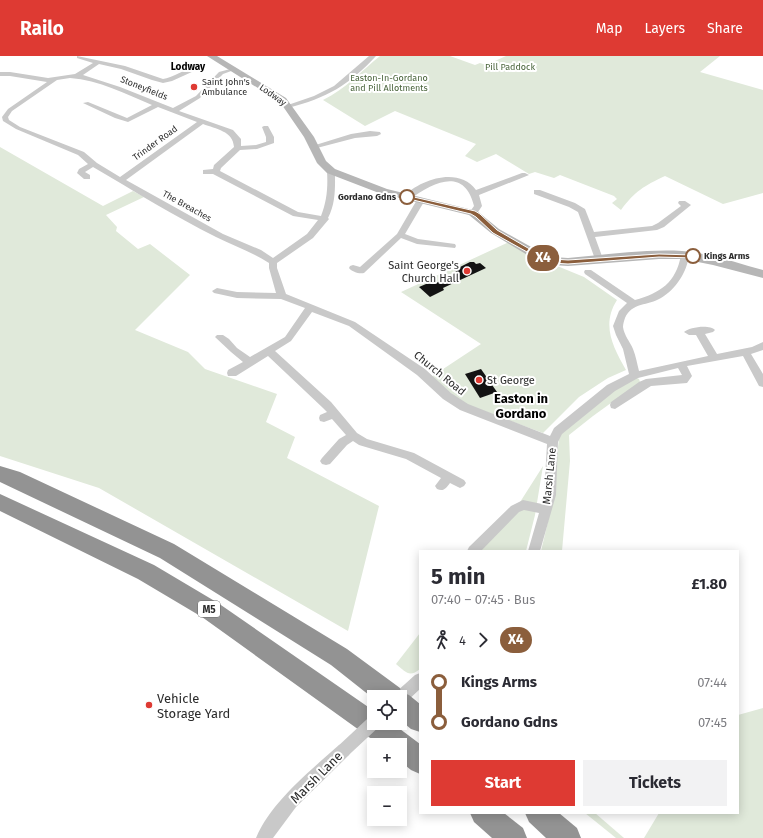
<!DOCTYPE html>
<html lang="en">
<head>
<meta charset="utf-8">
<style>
  body { margin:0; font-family:"Fira Sans",sans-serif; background:#f2f2f3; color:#2b2b33; height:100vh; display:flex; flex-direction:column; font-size:15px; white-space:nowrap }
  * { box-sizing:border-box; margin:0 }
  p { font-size:13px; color:#7c7c81 }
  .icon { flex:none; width:22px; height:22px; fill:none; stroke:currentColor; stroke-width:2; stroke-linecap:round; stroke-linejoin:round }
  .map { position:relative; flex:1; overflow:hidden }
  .drawer { position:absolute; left:419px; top:494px; width:320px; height:264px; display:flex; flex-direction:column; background:#fff; border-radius:0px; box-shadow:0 2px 10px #0003 }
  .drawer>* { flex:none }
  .badge { padding:0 8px; border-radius:13px; font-size:14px; line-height:26px }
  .tools { position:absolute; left:367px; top:634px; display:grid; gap:8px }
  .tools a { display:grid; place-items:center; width:40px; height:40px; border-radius:0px; background:#fff; box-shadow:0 2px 10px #0003; font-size:20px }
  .map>.badge { position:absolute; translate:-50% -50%; box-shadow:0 0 0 2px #fff }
  .legs { display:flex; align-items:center; gap:6px; height:44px; padding:0 12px; font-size:13px }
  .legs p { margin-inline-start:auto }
  .summary { display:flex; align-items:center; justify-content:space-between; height:68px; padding:0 12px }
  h1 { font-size:22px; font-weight:700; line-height:30px }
  .action { display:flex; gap:8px; margin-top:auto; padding:8px 12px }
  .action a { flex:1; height:46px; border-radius:0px; background:#de3a33; color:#fff; font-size:16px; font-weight:700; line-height:46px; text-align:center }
  .action a+a { background:#f2f2f3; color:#2b2b33 }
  ul { padding:0 12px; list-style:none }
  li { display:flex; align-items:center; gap:14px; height:40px; font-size:15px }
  li i { display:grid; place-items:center; width:6px; height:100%; margin:0 5px; background:currentColor }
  li i::after { content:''; width:10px; height:10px; margin:-5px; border:3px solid; border-radius:50%; background:#fff }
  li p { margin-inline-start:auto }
  li:first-child i { background:linear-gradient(#0000 50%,currentColor 0) }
  li:last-child i { background:linear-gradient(currentColor 50%,#0000 0) }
  header { display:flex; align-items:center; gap:24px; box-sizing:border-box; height:56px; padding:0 20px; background:#de3a33; color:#fff }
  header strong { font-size:19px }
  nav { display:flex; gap:22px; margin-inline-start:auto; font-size:14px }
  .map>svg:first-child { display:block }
  .green { fill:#e0e9da }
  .building { fill:#131313 }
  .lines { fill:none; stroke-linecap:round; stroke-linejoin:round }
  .street { fill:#c9c9c9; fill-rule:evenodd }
  .secondary { fill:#b6b6b6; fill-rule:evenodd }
  .highway { fill:#939393; fill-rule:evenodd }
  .street-bridge { stroke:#c9c9c9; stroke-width:14 }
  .line-1 { fill:#8b5e3c; stroke:#fff }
  .poi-dot { fill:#de3a33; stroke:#fff; stroke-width:1.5 }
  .stop-1-dot { fill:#fff; stroke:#8b5e3c; stroke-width:2 }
  .labels { text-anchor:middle; stroke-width:4; stroke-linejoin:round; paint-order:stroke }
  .far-park-label { font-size:9px; fill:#4a653c; stroke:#fff }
  .far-poi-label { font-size:9px; fill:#2c2c2c; stroke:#fff; text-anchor:start }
  .far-street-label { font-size:9px; fill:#2c2c2c; stroke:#fff }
  .far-stop-label { font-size:9px; font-weight:bold; fill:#2c2c2c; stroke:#fff; text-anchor:end }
  .far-neighbourhood-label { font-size:10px; font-weight:bold; fill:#000; stroke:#fff }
  .shield { fill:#fff; stroke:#6b6b6b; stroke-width:1 }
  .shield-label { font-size:10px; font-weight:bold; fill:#2c2c2c }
  .poi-label { font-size:11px; fill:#2c2c2c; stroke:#fff; text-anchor:end }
  .street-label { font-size:11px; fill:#2c2c2c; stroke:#fff }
  .quarter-label { font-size:13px; font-weight:bold; fill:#000; stroke:#fff }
  .near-poi-label { font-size:13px; fill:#2c2c2c; stroke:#fff; text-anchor:start }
  .near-street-label { font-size:13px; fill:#2c2c2c; stroke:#fff }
</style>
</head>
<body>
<header>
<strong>Railo</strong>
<nav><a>Map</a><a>Layers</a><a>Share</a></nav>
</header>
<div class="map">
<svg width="763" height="782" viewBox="0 0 763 782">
  <rect width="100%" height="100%" fill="#fff"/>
  <g class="green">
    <path d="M380,0H450L475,9L480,7L486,9L506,0H720L700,16L763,34V137L723,148L665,120C644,130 635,135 621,154L612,147L617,143L614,140L560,119L554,122L535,116L529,118L496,98L477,106L465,100L476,88L395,55L365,70L323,44C346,33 361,15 380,0Z"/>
    <path d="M0,91L103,150L133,135L144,141L106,159L117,171L116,175L138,193L150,188L190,219L135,274L188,296L205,313L277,338L266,366L295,381L287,402L379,450L348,575L99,432L0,400Z"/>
    <path d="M509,186L545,205L584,221L617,244C601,269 613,291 626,314L608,322L579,341L543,377L463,347L431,321L481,288L401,236Z"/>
    <path d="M635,321L639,323L640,326L593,360L569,379L570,405L562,495H541L551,453L559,382C570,359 613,336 635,321Z"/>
    <path d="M543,410L535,459L526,495H476L515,454Z"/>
    <path d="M420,577V613C409,622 406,616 396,608Z"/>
    <path d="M763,652V782H644L659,757H738V659Z"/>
    <path d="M585,757H595L624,782H616Z"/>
  </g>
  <g class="building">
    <path d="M470,206H474L476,208L480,207L486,212L443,232L444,234L430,241L419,231L433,225L436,227L458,217L454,214Z"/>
    <path d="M481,313L497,336L480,342L465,318Z"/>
  </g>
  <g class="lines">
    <g class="street">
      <path d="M77,0L125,10L163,23C173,22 184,12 194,13V15L172,25L163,27L152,24L121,13L99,8L83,19L120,31L173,52L196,40L219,16L234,12V14L223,18L200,42L179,55L233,74L241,83V90L256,89L266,86V81L262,71L264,70H268L274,81V87L257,93L240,94L221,112L220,115L298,156L321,160C327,145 328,131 327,115L331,113L335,115C335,131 336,147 328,162L329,163L313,182L277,207V212L286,238L355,266L425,313L451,337L468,348L550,380L554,372L607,329L629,318L623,293L616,279L613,270L619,255L627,247L585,218L584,216L585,214H591L635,244C660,237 676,227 681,199L685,196L689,199C687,216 676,233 661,242C648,250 632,246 625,262C624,265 623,268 623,271C624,279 630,286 633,293C636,300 637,308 639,315L708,300L696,279H689L684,276C689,271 710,268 715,274L713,276L705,278L717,298L752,291L763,286V294L751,298L763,318V331L759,330L743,300L687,310L692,320L687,327L651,330L615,353L611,352L610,349L611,346L639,326L646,323L682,319L678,312L638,322L615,335L562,378L558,386L556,439L540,495H528L539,457L524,454L519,456L481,495H467L469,491L511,450L523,444L542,448L544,439L547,388L460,354L443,343L417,319L349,270L312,256L291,285L275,295L331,346L357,377L367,383L414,397L464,424L466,427L464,430L460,432L450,427C446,432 444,436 437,433L435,430L441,422L406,403L359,389L353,385L347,389L330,408L326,409L322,408L320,405L322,402L339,383L346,379L332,363L324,366L320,365L319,362L320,359L327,356L323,352L268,300L236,320H228L227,317L228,314L243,306L231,296L215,281L217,279H223L229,283L237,292L250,301L285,281L305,252L281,243L237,242L214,237L212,235L217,232L237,236L276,237L269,212V207C252,196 234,190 216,181C174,160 134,135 93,111L85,116L90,119V123H84L77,117L79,113L88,108L78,99L16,73L3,65L2,61L8,53L47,26L10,20H0V16H10L48,22L75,18L93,7L77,2ZM70,22C99,24 126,38 152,49L127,62L88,46L83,47L115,62L128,66L158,51L197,66L120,121L97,107L84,96L20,71L9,64L8,61L12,55L57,24ZM203,68C216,73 233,75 234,91L214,109L213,113L203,114V118H213L293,160L318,164L307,178L273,202L261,194L223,178L126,124Z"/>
      <path d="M369,0H376C349,29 327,42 288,52L285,50L314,40L334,30Z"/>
      <path d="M370,75L380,76L381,78L377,80L355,82L313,93L309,91L351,78Z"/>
      <path d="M522,117H525L529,119L479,139L482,150L476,159H473L469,157L474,150C464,110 433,127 410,143H407L403,141C420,123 459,110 476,134Z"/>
      <path d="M534,134H540L575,147L585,153L594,176L652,170L658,167L681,150L678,147L679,145H685L691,149L664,171L657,174L595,181L603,203L599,206L595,203L578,156L569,151L534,138Z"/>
      <path d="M418,142H421L425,144L405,178L418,183L455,188L456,190L455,192L417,188L401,182L364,217C359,218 352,216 349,212L350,210L353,209L360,211L397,178Z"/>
      <path d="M420,617V633L405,647L400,649V641H393L395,637L415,619Z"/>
      <path d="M344,687L349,689L351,694L349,699L296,751L273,782H256C271,746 310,715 339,689Z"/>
    </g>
    <path class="secondary" d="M207,0H217L286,42L314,81L326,105L335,113L387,133L477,155L499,173L542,197L553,201L568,202C605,199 644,193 682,195C709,197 737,207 763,214V222L713,209L683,203H659L568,210L552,209L534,203L491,177L469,159L379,137L327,117L317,107L304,81L280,46Z"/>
    <g class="highway">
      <path d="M0,410L20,416L174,488L347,593L400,632L401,636L409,639L420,648V676L411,673L400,664V641H374V643L331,609L160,502L0,426Z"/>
      <path d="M0,438L154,509L218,547L374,655V667H392L420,688V718L411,714L400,705V689H380L202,561L138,523L0,455Z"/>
      <path d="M470,757H504L523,772L527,782H492L474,766Z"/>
      <path d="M525,757H559L577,772L581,782H546L529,766Z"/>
    </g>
    <path class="street-bridge" d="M344,694L374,666"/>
  </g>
  <path class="line-1" d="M405,139L475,155L480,158L497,174L540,199L553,203L568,204L659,198L693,199L696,200L693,202L659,201L568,208L552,207L536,201L493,177L476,161L471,158L405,142Z"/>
  <g class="poi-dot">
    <circle cx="194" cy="31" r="4"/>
    <circle cx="467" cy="215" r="4"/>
    <circle cx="479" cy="324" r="4"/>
    <circle cx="149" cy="649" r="4"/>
  </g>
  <g class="stop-1-dot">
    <circle cx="407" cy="141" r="7"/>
    <circle cx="693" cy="200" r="7"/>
  </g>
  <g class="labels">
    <g class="far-park-label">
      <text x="510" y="14">Pill Paddock</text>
      <text x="389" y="25">Easton-In-Gordano<tspan x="389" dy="10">and Pill Allotments</tspan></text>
    </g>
    <g class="far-poi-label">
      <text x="202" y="29">Saint John's<tspan x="202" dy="10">Ambulance</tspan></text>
    </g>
    <g class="far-street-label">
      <text transform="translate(144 32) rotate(22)" y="3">Stoneyfields</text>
      <text transform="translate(273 39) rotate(35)" y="3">Lodway</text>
      <text transform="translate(155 87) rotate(-36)" y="3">Trinder Road</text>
      <text transform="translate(187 150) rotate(29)" y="3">The Breaches</text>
    </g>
    <g class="far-stop-label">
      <text x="396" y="144">Gordano Gdns</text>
      <text x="704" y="203" text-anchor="start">Kings Arms</text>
    </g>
    <g class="far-neighbourhood-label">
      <text x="188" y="14">Lodway</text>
    </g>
    <rect class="shield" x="198" y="545" width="22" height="16" rx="3"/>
    <g class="shield-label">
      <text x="209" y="557">M5</text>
    </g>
    <g class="poi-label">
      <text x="459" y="213">Saint George's<tspan x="459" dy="13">Church Hall</tspan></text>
      <text x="487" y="328" text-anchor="start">St George</text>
    </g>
    <g class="street-label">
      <text transform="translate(440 317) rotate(39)" y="4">Church Road</text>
      <text transform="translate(549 420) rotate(-84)" y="4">Marsh Lane</text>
    </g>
    <g class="quarter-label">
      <text x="521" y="347">Easton in<tspan x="521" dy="15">Gordano</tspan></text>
    </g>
    <g class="near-poi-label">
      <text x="157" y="647">Vehicle<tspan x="157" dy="15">Storage Yard</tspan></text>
    </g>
    <g class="near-street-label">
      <text transform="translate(316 721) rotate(-45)" y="5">Marsh Lane</text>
    </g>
  </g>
</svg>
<div class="tools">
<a><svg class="icon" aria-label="locate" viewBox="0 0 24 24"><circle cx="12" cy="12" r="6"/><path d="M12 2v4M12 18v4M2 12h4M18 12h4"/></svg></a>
<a>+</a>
<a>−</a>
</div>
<b class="badge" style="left:543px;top:202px;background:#8b5e3c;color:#fff">X4</b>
<section class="drawer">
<div class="summary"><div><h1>5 min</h1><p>07:40 – 07:45 · Bus</p></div><b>£1.80</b></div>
<div class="legs"><svg class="icon" aria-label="walk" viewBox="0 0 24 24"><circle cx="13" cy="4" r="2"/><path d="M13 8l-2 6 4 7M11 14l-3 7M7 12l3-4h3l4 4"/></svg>4<svg class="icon" aria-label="forward" viewBox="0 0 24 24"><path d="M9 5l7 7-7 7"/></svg><b class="badge" style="background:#8b5e3c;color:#fff">X4</b></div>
<ul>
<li><i style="color:#8b5e3c"></i><b>Kings Arms</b><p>07:44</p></li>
<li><i style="color:#8b5e3c"></i><b>Gordano Gdns</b><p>07:45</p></li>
</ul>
<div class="action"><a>Start</a><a>Tickets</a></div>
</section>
</div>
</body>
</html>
